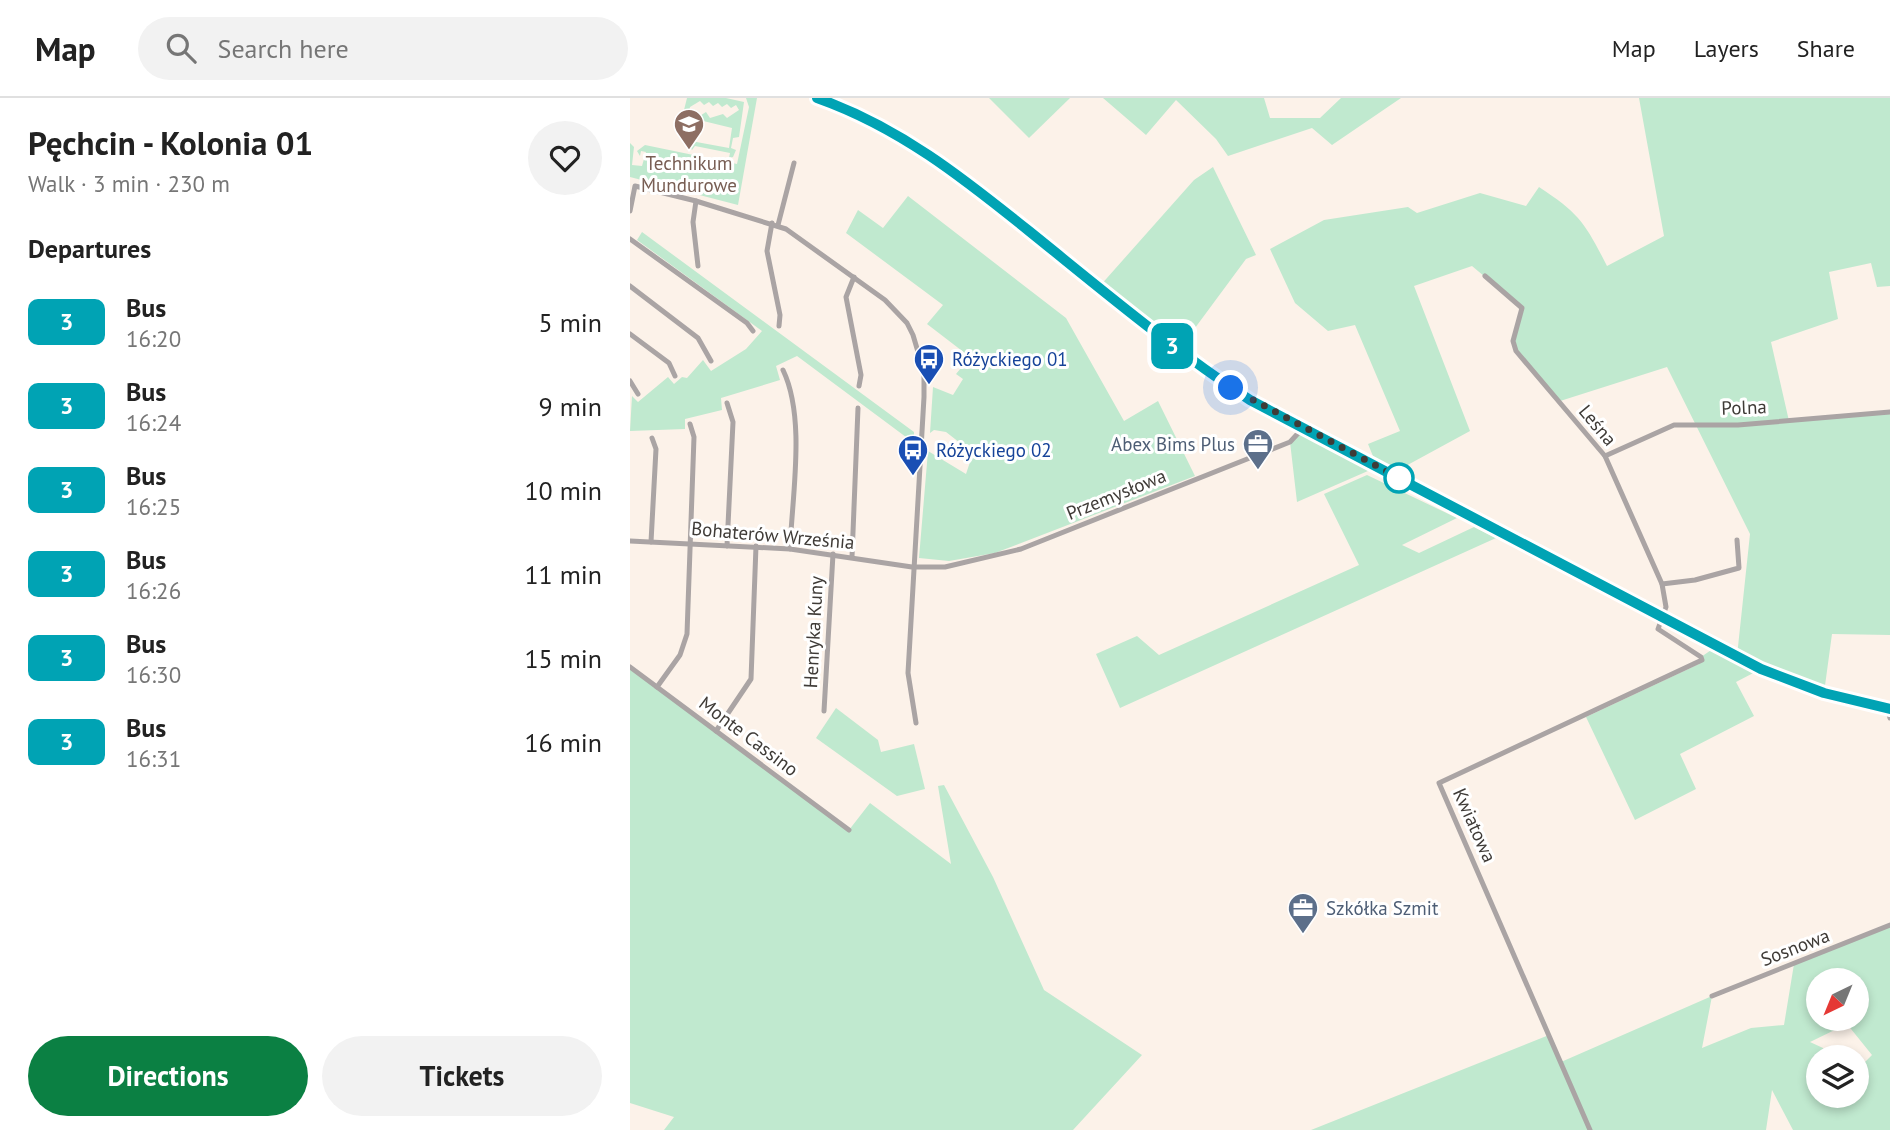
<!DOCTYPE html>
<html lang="en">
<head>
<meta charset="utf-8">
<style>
  body { margin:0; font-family:"PT Sans",sans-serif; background:#f2f2f2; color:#222; height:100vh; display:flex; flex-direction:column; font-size:26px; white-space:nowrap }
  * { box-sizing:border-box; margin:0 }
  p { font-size:23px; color:#767676 }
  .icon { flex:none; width:38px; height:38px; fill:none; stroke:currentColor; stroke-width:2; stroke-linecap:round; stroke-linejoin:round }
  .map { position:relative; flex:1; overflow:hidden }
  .details { display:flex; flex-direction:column; background:#fff; width:630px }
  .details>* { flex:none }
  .badge { padding:0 14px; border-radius:10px; font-size:24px; line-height:46px }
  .needle { width:46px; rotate:223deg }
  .tools { position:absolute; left:1176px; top:870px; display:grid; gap:14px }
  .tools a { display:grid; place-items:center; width:63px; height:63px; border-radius:50%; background:#fff; box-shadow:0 4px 10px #0003; font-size:35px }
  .you { position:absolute; width:35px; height:35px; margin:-18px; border:5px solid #fff; border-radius:50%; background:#1a73e8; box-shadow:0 0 0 10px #1a73e833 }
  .map>.badge { position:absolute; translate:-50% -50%; box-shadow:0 0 0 4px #fff }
  h2 { padding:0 28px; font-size:26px; line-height:63px }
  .round { display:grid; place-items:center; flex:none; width:74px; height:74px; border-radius:37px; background:#f2f2f2 }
  .overview { display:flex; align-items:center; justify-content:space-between; height:119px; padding:0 28px }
  h1 { font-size:33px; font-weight:600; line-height:52px }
  .primary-button { display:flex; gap:14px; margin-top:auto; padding:14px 28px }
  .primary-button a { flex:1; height:80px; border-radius:42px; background:#0b8043; color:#fff; font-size:28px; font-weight:600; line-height:80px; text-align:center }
  .primary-button a+a { background:#f2f2f2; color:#222 }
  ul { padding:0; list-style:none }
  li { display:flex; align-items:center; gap:21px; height:84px; padding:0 28px }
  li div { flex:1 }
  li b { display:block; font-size:26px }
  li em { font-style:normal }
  li .badge { min-width:77px; font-weight:700; text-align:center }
  header { display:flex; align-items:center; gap:42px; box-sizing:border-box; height:98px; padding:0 35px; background:#fff; border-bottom:2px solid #e0e0e0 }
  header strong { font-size:33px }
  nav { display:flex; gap:38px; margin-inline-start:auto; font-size:24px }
  .search { width:490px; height:63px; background:#f2f2f2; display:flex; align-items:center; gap:18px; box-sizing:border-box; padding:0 24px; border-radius:38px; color:#767676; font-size:26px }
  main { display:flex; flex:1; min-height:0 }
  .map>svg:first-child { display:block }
  .green { fill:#c0e9cf; fill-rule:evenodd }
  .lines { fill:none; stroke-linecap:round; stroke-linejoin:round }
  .minor { stroke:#aaa4a4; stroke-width:5 }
  .primary { stroke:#6e6363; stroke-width:8 }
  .line-casing { stroke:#fff; stroke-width:16 }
  .line { stroke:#00a3b4; stroke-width:10 }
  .walk { stroke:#3f3b37; stroke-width:7; stroke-dasharray:0 12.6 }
  .stop-dot { fill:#fff; stroke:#00a3b4; stroke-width:3.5 }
  .labels { text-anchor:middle; stroke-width:6; stroke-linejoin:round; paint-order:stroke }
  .education-label { font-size:19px; fill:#785e54; stroke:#fff }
  .transit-label { font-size:19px; fill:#164399; stroke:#fff; text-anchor:start }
  .street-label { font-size:19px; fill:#3f3b37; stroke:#fff }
  .service-label { font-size:19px; fill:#4e5e75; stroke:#fff; text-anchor:end }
</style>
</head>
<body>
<header>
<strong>Map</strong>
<div class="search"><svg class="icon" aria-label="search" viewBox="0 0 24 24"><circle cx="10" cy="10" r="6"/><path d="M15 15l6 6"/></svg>Search here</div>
<nav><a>Map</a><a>Layers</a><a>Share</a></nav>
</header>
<main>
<section class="details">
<div class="overview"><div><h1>Pęchcin - Kolonia 01</h1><p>Walk · 3 min · 230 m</p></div><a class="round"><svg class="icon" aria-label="heart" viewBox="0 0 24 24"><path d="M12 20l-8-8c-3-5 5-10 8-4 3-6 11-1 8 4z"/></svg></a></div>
<h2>Departures</h2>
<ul>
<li><span class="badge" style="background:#00a3b4;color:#fff">3</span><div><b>Bus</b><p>16:20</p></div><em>5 min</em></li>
<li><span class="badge" style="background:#00a3b4;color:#fff">3</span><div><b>Bus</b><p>16:24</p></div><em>9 min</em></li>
<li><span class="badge" style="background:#00a3b4;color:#fff">3</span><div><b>Bus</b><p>16:25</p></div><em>10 min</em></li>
<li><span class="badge" style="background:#00a3b4;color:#fff">3</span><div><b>Bus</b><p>16:26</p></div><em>11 min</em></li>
<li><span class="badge" style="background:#00a3b4;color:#fff">3</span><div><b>Bus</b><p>16:30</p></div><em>15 min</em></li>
<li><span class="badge" style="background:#00a3b4;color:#fff">3</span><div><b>Bus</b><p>16:31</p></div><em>16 min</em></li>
</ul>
<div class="primary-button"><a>Directions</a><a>Tickets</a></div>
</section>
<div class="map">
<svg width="1260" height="1032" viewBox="0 0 1260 1032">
  <rect width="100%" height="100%" fill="#fcf2e9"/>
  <g class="green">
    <path d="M57,0H96L114,4L109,39L103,40L101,50L106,52L103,59L99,60L100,55L65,48L62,52L60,49L61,43L99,50L102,30L65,21L76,14L80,20L93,16L97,20L109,12L106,7L101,10L97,6L92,9L88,5L83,8L79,4L74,7L70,3L60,9L58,17L53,16Z"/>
    <path d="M116,0H127L108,107L0,79V45L4,49L2,67L12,68L16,54L11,53L10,58L7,53L15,47L107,66L119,9Z"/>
    <path d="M359,0H440L399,40Z"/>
    <path d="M473,0H634L640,20H690L711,0H771L702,47L682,30L598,58L586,41L546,2L516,37Z"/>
    <path d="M1009,0H1260V188L1247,189L1241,165L1199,174L1208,221L1141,244L1159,323L1260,314V537L1202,536L1194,595L1131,571L1106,584L1124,618L1050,656L1066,691L1005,722L956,619L1069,566L1071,559L1087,548L1107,558L1120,436L1037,269L927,304L893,264L883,243L892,210L842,168L784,188L840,333L761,376L747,369L667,404L660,344L672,331L747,368L738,346L770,333L725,227L698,233L665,205L640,151L694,122L778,109L787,115L850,95L896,108L909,89C950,116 955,125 977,168L1034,138Z"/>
    <path d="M583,69L626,157L616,161L548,253L469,189L564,82Z"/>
    <path d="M278,98L436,220L494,323L528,303L565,378L365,455L319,463L289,460L298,353L336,376L343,355L316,334L304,332L300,335L303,289L323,297L333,281L326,276L340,259L297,226L313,207L216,135L228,112L253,130Z"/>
    <path d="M12,134L284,334V345L167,258L146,268L150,282L91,300L92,312L55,321V331L0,333L2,298L8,304L38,279L44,286L52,279L57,280L73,262L81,273L116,251L132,233L7,142Z"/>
    <path d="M737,377L827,420L772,447L789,455L844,429L866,440L490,610L466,556L507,538L529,557L729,467L694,396Z"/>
    <path d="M0,569L219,732L240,705L321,766L308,688L314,687L363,779L414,892L512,957L443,1032H34L44,1019L0,1005Z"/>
    <path d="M206,610L248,642L251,654L284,646L295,691L267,698L186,640Z"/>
    <path d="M1260,827V1032H1163L1142,992L1136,1032H681L919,937L931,964L1082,898L1072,950L1121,930L1154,927L1164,866ZM1188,882H1227V920H1188ZM1217,926L1242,957L1227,972V998H1188V959H1198L1193,950L1180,944Z"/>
  </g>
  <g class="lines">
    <g class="minor">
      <path d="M66,103L63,124L68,168"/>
      <path d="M0,113L5,88L66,103L156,131L255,202L277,225L283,237L294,274V299L278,575L286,625"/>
      <path d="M142,125L137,153L150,217L149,228"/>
      <path d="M148,127L164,65"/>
      <path d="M0,141L117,225L123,233"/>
      <path d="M855,178L892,210L883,243L886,253L975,358L1032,486L1036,509L1028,531L1071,559L1072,562L809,685L960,1032"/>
      <path d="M224,179L216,199L231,277L229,288"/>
      <path d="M0,188L68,240L81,263"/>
      <path d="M0,236L39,265L45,278"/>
      <path d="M153,272C176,320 162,398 160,451"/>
      <path d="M0,283L8,296"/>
      <path d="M97,305L103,324L97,448"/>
      <path d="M975,358L1044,327H1108L1260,314"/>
      <path d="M0,443L160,451L282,469H315L391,451L660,344L672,331"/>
      <path d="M21,444L26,351L22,340"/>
      <path d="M222,459L228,310"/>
      <path d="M1032,486L1065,482L1109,470L1107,442"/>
      <path d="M0,569L219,732"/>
      <path d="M27,589L50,557L57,536L64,339L60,326"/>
      <path d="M1257,610L1260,620"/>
      <path d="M194,613L203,456"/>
      <path d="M86,633L121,581L126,448"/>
      <path d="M1082,898L1260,827"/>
    </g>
    <path class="primary" d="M187,0C272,30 338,83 407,139C477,195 545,253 619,302L1131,571L1194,595L1260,611"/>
  </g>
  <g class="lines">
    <g class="line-casing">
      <path id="line" d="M187,0C269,29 332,79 399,133C471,191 542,251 620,302L1131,571L1194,595L1260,611"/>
    </g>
    <use href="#line" class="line"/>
    <path class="walk" d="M601,290L773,382L769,380"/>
  </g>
  <defs>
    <g id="school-pin" transform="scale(1.575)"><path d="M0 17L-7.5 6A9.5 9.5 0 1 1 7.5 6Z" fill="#8d6e63" stroke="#fff"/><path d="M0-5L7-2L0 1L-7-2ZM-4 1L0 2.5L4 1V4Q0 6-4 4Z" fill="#fff"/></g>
    <g id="bus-pin" transform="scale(1.575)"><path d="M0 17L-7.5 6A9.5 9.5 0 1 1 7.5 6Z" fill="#1a4fb4" stroke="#fff"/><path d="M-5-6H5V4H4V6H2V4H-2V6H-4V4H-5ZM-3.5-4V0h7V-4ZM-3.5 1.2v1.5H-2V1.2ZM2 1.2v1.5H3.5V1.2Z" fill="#fff"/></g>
    <g id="office-pin" transform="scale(1.575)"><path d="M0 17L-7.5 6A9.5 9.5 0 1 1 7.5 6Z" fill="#5c6f8a" stroke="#fff"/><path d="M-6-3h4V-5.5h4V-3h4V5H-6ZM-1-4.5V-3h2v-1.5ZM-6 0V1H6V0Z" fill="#fff"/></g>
  </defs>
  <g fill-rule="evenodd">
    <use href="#school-pin" x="59" y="26"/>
    <use href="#bus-pin" x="299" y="261"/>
    <use href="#office-pin" x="628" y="346"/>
    <use href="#bus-pin" x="283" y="352"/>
    <use href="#office-pin" x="673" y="810"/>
  </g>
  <circle class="stop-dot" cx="769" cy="380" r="14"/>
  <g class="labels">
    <g class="education-label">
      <text x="59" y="72">Technikum<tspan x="59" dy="22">Mundurowe</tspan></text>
    </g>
    <g class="transit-label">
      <text x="322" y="268">Różyckiego 01</text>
      <text x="306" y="359">Różyckiego 02</text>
    </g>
    <g class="street-label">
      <text transform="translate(1114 309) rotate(-2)" y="7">Polna</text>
      <text transform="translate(968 327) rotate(50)" y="7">Leśna</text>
      <text transform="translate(486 396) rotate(-22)" y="7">Przemysłowa</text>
      <text transform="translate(143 437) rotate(5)" y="7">Bohaterów Września</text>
      <text transform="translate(183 534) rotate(-87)" y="7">Henryka Kuny</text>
      <text transform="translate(119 638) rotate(37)" y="7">Monte Cassino</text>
      <text transform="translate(845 727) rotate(66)" y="7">Kwiatowa</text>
      <text transform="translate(1165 849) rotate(-21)" y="7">Sosnowa</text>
    </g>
    <g class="service-label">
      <text x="605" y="353">Abex Bims Plus</text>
      <text x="696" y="817" text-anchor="start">Szkółka Szmit</text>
    </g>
  </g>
</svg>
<div class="tools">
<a><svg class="needle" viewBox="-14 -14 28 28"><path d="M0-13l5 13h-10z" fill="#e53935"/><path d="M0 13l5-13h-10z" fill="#767676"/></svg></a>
<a><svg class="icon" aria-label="layers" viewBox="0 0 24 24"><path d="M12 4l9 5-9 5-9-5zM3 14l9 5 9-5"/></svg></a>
</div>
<div class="you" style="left:601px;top:290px"></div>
<b class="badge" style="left:542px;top:248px;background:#00a3b4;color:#fff">3</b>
</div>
</main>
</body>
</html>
